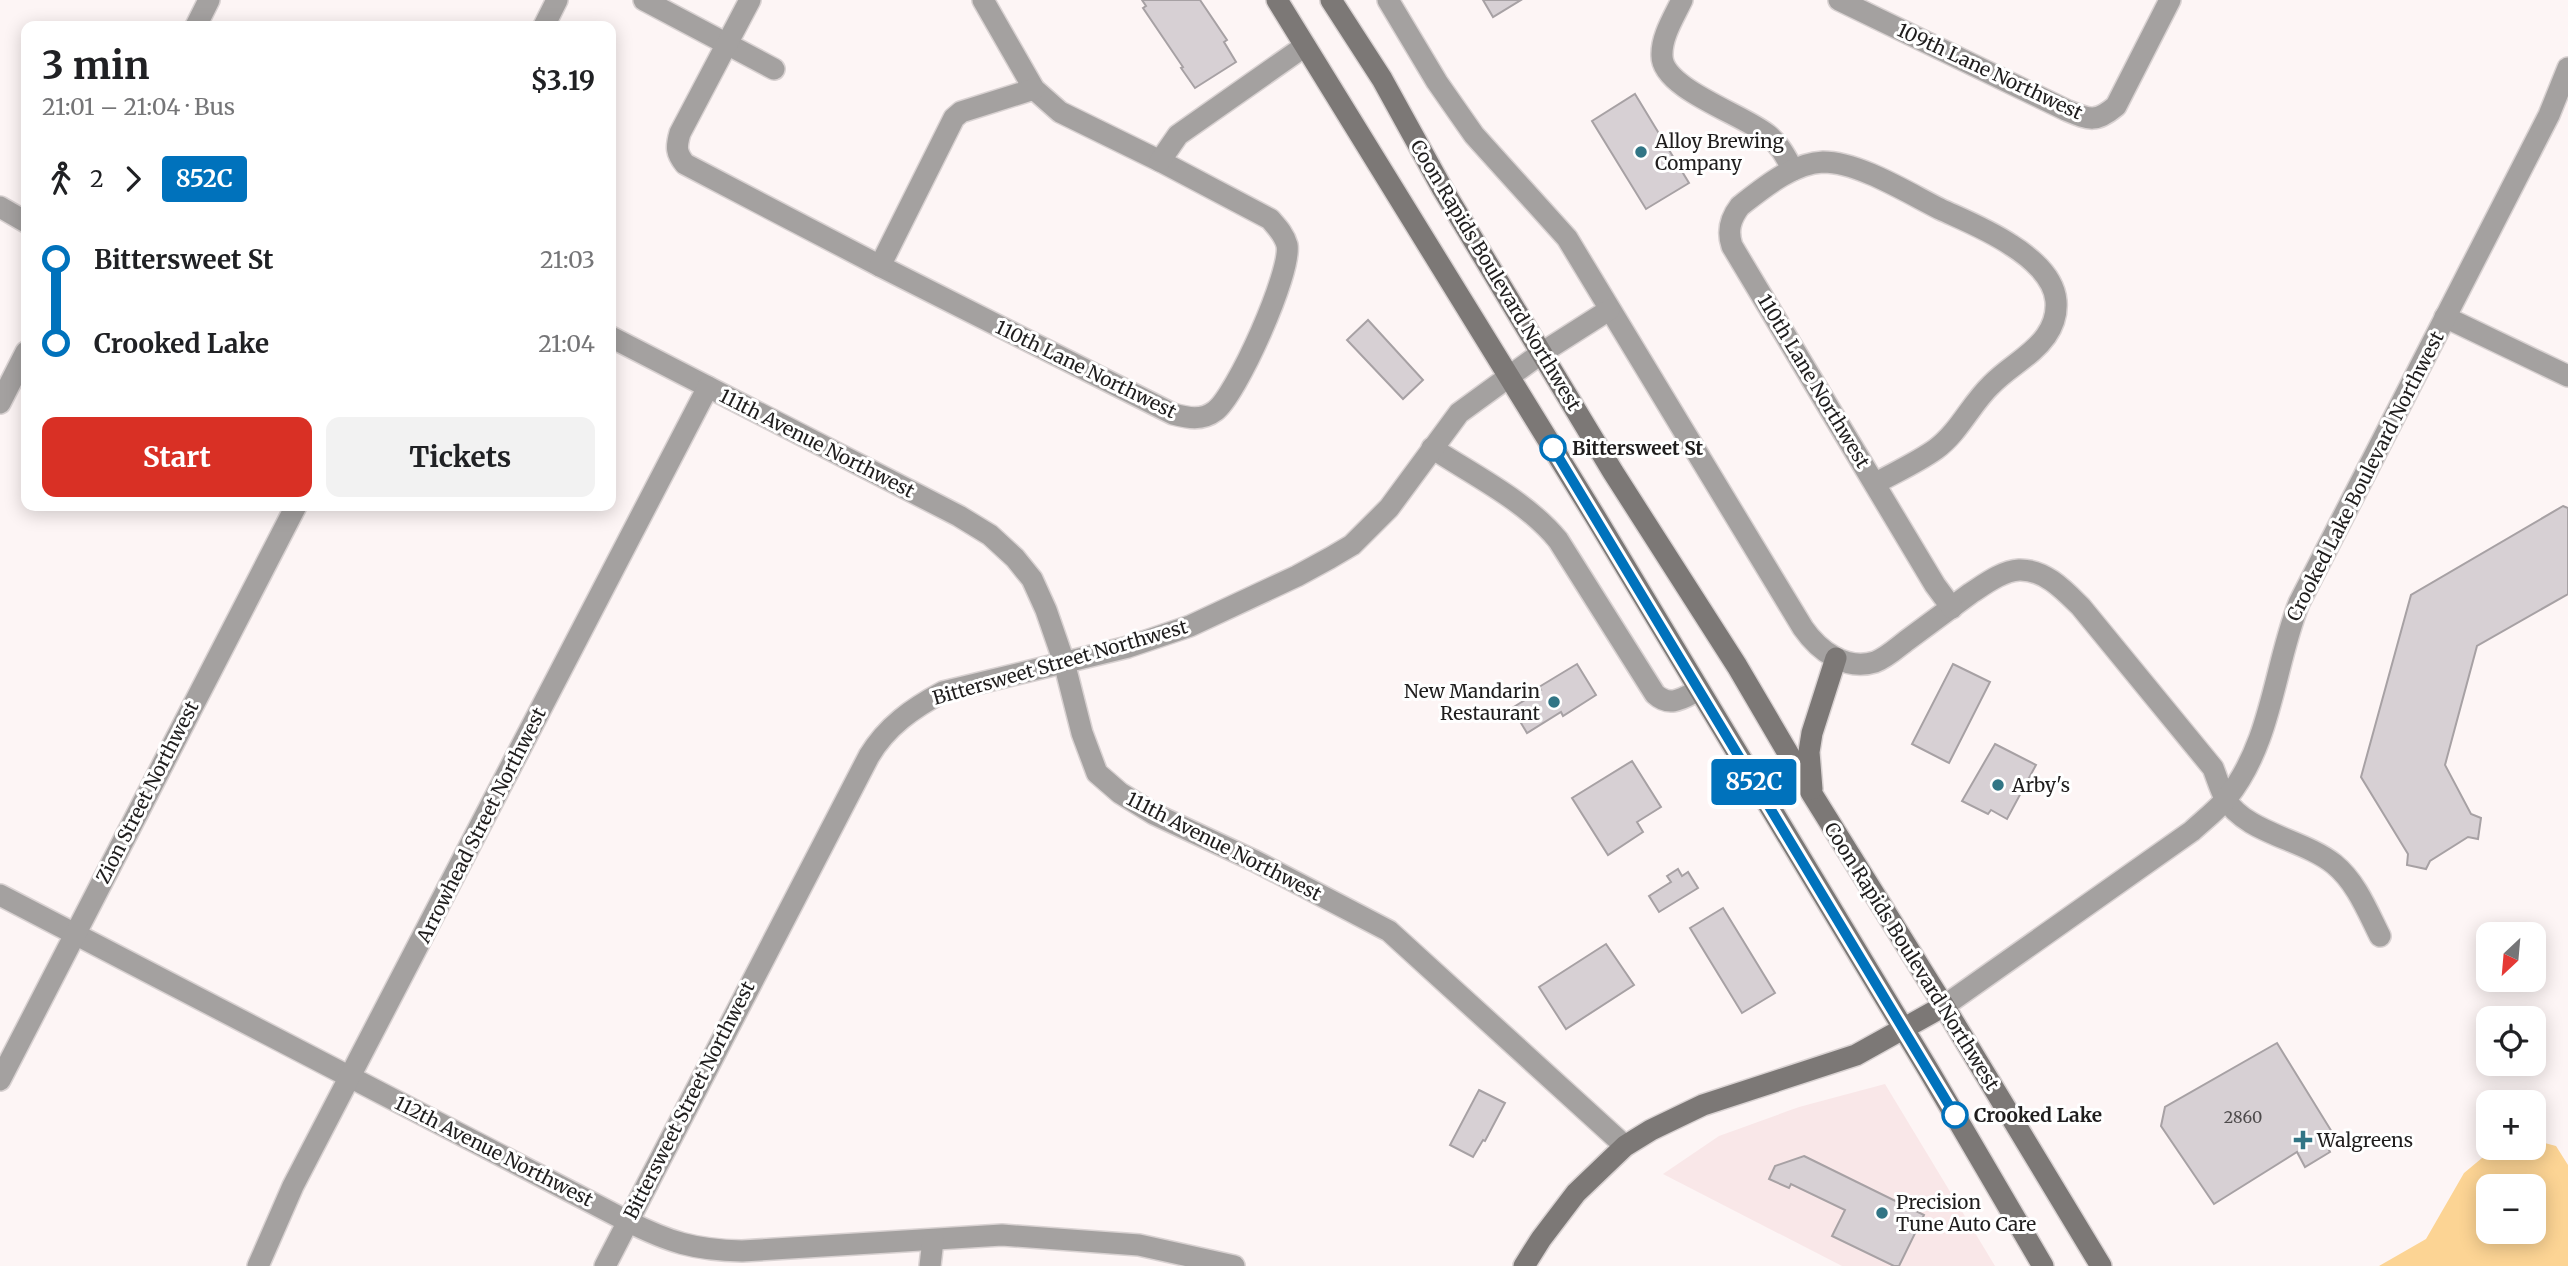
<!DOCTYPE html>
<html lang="en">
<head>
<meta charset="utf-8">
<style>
  body { margin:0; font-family:Merriweather,serif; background:#f2f2f2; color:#202124; height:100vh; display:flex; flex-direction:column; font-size:26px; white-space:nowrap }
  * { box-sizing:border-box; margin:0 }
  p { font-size:23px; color:#757577 }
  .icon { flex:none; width:38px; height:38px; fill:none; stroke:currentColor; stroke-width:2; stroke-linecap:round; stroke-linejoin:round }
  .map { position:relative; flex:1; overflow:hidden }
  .details { position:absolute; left:21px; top:21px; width:595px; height:490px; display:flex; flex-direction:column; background:#fff; border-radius:14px; box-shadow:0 4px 18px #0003 }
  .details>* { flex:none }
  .badge { padding:0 14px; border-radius:5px; font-size:24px; line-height:46px }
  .needle { width:46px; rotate:206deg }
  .controls { position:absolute; left:2476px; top:922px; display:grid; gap:14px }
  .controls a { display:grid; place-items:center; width:70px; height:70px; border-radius:14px; background:#fff; box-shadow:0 4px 18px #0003; font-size:35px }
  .map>.badge { position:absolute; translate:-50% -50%; box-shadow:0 0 0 4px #fff }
  .legs { display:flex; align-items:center; gap:10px; height:77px; padding:0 21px; font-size:23px }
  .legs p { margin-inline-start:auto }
  .head { display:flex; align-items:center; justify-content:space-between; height:119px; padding:0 21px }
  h1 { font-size:38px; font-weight:700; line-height:52px }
  .action { display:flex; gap:14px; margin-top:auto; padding:14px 21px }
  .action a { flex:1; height:80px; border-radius:14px; background:#d93025; color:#fff; font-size:28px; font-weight:700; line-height:80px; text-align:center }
  .action a+a { background:#f2f2f2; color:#202124 }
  ul { padding:0 21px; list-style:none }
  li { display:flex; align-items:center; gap:24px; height:84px; font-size:26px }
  li i { display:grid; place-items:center; width:10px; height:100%; margin:0 9px; background:currentColor }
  li i::after { content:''; width:18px; height:18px; margin:-9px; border:5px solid; border-radius:50%; background:#fff }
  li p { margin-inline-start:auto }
  li:first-child i { background:linear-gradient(#0000 50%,currentColor 0) }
  li:last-child i { background:linear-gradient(currentColor 50%,#0000 0) }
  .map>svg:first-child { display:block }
  .built { fill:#f9e7e8 }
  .green { fill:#fcd494; fill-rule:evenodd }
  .building { fill:#d7d0d4; stroke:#a7a1a4; stroke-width:2 }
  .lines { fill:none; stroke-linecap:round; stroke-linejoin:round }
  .street-casing { stroke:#d9d2d2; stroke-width:24 }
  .secondary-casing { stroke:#d9d2d2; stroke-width:24 }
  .street { stroke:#a4a1a0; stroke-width:21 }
  .secondary { stroke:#7c7876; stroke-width:21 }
  .line-1-casing { stroke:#fff; stroke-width:16 }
  .line-1 { stroke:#0072bc; stroke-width:10 }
  .poi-dot { fill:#317585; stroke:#fff; stroke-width:2.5 }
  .stop-1-dot { fill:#fff; stroke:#0072bc; stroke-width:3.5 }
  .labels { text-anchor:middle; stroke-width:6; stroke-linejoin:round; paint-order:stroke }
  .number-label { font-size:16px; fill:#4d4a4b }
  .street-label { font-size:19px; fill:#1f1d1d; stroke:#fff }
  .poi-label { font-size:19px; fill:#1f1d1d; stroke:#fff; text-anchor:start }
  .stop-label { font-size:19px; font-weight:bold; fill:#1f1d1d; stroke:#fff; text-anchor:start }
</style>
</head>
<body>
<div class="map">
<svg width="2568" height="1266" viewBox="0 0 2568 1266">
  <rect width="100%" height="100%" fill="#fdf5f5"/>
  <path class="built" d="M1885,1084L1995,1266H1842L1663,1174L1719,1136L1799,1107Z"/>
  <path class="green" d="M2534,1140L2556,1146L2568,1165V1266H2379L2426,1239L2464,1173L2494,1148H2534ZM2488,1186H2534V1232H2488Z"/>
  <g class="building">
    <path d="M1142,0H1200L1227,40L1224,42L1236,62L1195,88L1181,68L1183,67L1143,8L1146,6Z"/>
    <path d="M1483,0H1521L1493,17Z"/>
    <path d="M1635,94L1689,183L1646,209L1592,121Z"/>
    <path d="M1368,320L1423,380L1403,399L1347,340Z"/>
    <path d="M2563,506L2568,508V594L2477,646L2445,765L2471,814L2481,818L2478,839L2468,837L2430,861L2426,869L2407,865L2408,854L2361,777L2411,595Z"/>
    <path d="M1577,664L1596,695L1563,716L1561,712L1527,733L1512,708L1541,690L1539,687Z"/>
    <path d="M1953,664L1990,682L1949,763L1912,744Z"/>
    <path d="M1995,744L2036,765L2007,819L1991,810L1988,814L1962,801Z"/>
    <path d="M1632,761L1661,807L1637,822L1643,832L1608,855L1572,798Z"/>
    <path d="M1678,869L1682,876L1688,872L1698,888L1659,912L1649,896L1671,882L1667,876Z"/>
    <path d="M1723,908L1775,993L1742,1013L1690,928Z"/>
    <path d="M1606,944L1634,985L1566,1029L1539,987Z"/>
    <path d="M2277,1043L2332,1132L2322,1137L2330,1152L2305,1167L2297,1152L2214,1204L2161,1126L2165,1107Z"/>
    <path d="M1479,1090L1505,1103L1485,1141L1483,1140L1473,1157L1450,1145Z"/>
    <path d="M1804,1156L1924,1215L1899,1266H1894L1832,1236L1845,1210L1791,1184L1789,1188L1769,1179L1775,1166Z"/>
  </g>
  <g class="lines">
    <g class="street-casing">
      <g id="street">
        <path d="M644,0L774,69"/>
        <path d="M750,0L680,133C676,147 676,153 685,164L880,266L1173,414C1188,418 1202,421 1215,411C1236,396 1292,272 1287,245C1284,234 1277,227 1270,219L1160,161L1060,112L1034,89L983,0"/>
        <path d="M1388,0L1437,82L1474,135L1567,238L1803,628C1819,651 1846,671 1875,662C1886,658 1897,648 1906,641C1928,625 1949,609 1971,593C1985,584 2002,571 2019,570C2045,569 2065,591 2081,607L2213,768C2217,778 2220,789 2225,798C2245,833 2303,839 2334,864C2356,882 2367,910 2380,936"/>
        <path d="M1682,0C1674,17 1661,37 1662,56C1662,89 1745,115 1768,135C1780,145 1786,157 1793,170"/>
        <path d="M1839,0L2066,110C2090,120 2096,123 2116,106L2170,0"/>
        <path d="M196,26L209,0"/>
        <path d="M544,26L557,0"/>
        <path d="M1160,161L1178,135L1305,46"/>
        <path d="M0,207L26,222"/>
        <path d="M880,266L954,118L961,112L1034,89"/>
        <path d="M2445,317L2568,376"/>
        <path d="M611,337L959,516L990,535L1015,558L1032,579L1046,610L1064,662L1082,733L1097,773L1120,793L1154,814L1255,861L1389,931L1625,1146"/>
        <path d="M0,403L26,352"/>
        <path d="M1432,448C1475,476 1526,501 1558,540L1655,694C1670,708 1683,698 1699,690"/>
        <path d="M1876,483C1896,472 1918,462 1936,449C1959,432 1971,404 1991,385C2008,367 2032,356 2046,336C2053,326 2057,313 2056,301C2054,277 2030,257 2011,245C1989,230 1964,220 1940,209C1908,193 1859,162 1823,162C1793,163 1763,188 1740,206C1730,219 1727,231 1732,246L1935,585L1952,608"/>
        <path d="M0,895L627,1221C669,1242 694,1250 742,1251L1002,1235L1139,1245L1234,1266"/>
        <path d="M1944,1006L2192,831C2204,820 2217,810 2227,798C2272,742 2274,667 2299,603L2549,115L2568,68"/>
        <path d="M0,1080L296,506"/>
        <path d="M258,1266L293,1186L708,387"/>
        <path d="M605,1266L869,756C887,726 913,708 943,692L1128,647L1190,626L1297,576L1330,558L1352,545L1389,508L1459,413L1543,352L1609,310"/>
        <path d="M930,1266L933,1240"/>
      </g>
    </g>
    <g class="secondary-casing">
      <g id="secondary">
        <path d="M1277,0L1596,518L1929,1071L2043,1266"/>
        <path d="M1331,0L1382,79L1442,188L1613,472L1737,666L1812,794L1944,1006L2101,1266"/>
        <path d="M1812,789L1809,752L1812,733L1836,658"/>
        <path d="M1524,1266L1541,1239L1576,1193L1625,1146L1651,1130L1703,1105L1856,1055L1944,1006"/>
      </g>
    </g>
    <use href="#street" class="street"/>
    <use href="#secondary" class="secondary"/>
  </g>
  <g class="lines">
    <g class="line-1-casing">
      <path id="line-1" d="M1553,448L1955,1115"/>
    </g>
    <use href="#line-1" class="line-1"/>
  </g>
  <g class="poi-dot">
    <circle cx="1641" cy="152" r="7"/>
    <circle cx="1554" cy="702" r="7"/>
    <circle cx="1998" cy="785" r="7"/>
    <path d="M2299.5 1129.5h7v7h7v7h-7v7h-7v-7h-7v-7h7z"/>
    <circle cx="1882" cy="1213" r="7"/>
  </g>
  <g class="stop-1-dot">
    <circle cx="1553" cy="448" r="12"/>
    <circle cx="1955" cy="1115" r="12"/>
  </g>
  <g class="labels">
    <g class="number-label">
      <text x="2243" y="1123">2860</text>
    </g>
    <g class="street-label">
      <text transform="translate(1990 71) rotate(25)" y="7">109th Lane Northwest</text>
      <text transform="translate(1496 275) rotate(59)" y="7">Coon Rapids Boulevard Northwest</text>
      <text transform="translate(1086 369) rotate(26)" y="7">110th Lane Northwest</text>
      <text transform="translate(1814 381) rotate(59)" y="7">110th Lane Northwest</text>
      <text transform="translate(817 443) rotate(27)" y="7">111th Avenue Northwest</text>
      <text transform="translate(2365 476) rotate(-63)" y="7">Crooked Lake Boulevard Northwest</text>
      <text transform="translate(1060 662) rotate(-16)" y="7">Bittersweet Street Northwest</text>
      <text transform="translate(147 792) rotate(-63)" y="7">Zion Street Northwest</text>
      <text transform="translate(481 825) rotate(-63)" y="7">Arrowhead Street Northwest</text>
      <text transform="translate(1224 846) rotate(27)" y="7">111th Avenue Northwest</text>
      <text transform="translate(1912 956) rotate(58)" y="7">Coon Rapids Boulevard Northwest</text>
      <text transform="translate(689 1100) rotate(-63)" y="7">Bittersweet Street Northwest</text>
      <text transform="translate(494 1151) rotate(27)" y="7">112th Avenue Northwest</text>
    </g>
    <g class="poi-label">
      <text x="1655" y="148">Alloy Brewing<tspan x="1655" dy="22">Company</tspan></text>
      <text x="1540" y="698" text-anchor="end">New Mandarin<tspan x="1540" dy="22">Restaurant</tspan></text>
      <text x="2012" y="792">Arby's</text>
      <text x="2317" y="1147">Walgreens</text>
      <text x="1896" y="1209">Precision<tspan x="1896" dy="22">Tune Auto Care</tspan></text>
    </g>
    <g class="stop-label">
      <text x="1572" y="455">Bittersweet St</text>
      <text x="1974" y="1122">Crooked Lake</text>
    </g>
  </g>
</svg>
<div class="controls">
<a><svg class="needle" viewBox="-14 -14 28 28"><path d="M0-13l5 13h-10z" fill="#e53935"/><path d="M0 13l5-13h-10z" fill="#757577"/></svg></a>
<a><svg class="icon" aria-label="locate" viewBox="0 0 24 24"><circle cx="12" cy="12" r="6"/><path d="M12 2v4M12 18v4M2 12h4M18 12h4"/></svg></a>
<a>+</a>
<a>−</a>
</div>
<b class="badge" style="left:1754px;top:782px;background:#0072bc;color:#fff">852C</b>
<section class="details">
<div class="head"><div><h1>3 min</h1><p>21:01 – 21:04 · Bus</p></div><b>$3.19</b></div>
<div class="legs"><svg class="icon" aria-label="walk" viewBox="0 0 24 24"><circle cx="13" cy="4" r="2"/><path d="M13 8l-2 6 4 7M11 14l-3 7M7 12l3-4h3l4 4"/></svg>2<svg class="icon" aria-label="forward" viewBox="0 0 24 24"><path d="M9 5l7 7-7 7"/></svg><b class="badge" style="background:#0072bc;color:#fff">852C</b></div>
<ul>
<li><i style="color:#0072bc"></i><b>Bittersweet St</b><p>21:03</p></li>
<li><i style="color:#0072bc"></i><b>Crooked Lake</b><p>21:04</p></li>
</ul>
<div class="action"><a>Start</a><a>Tickets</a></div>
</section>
</div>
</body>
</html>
